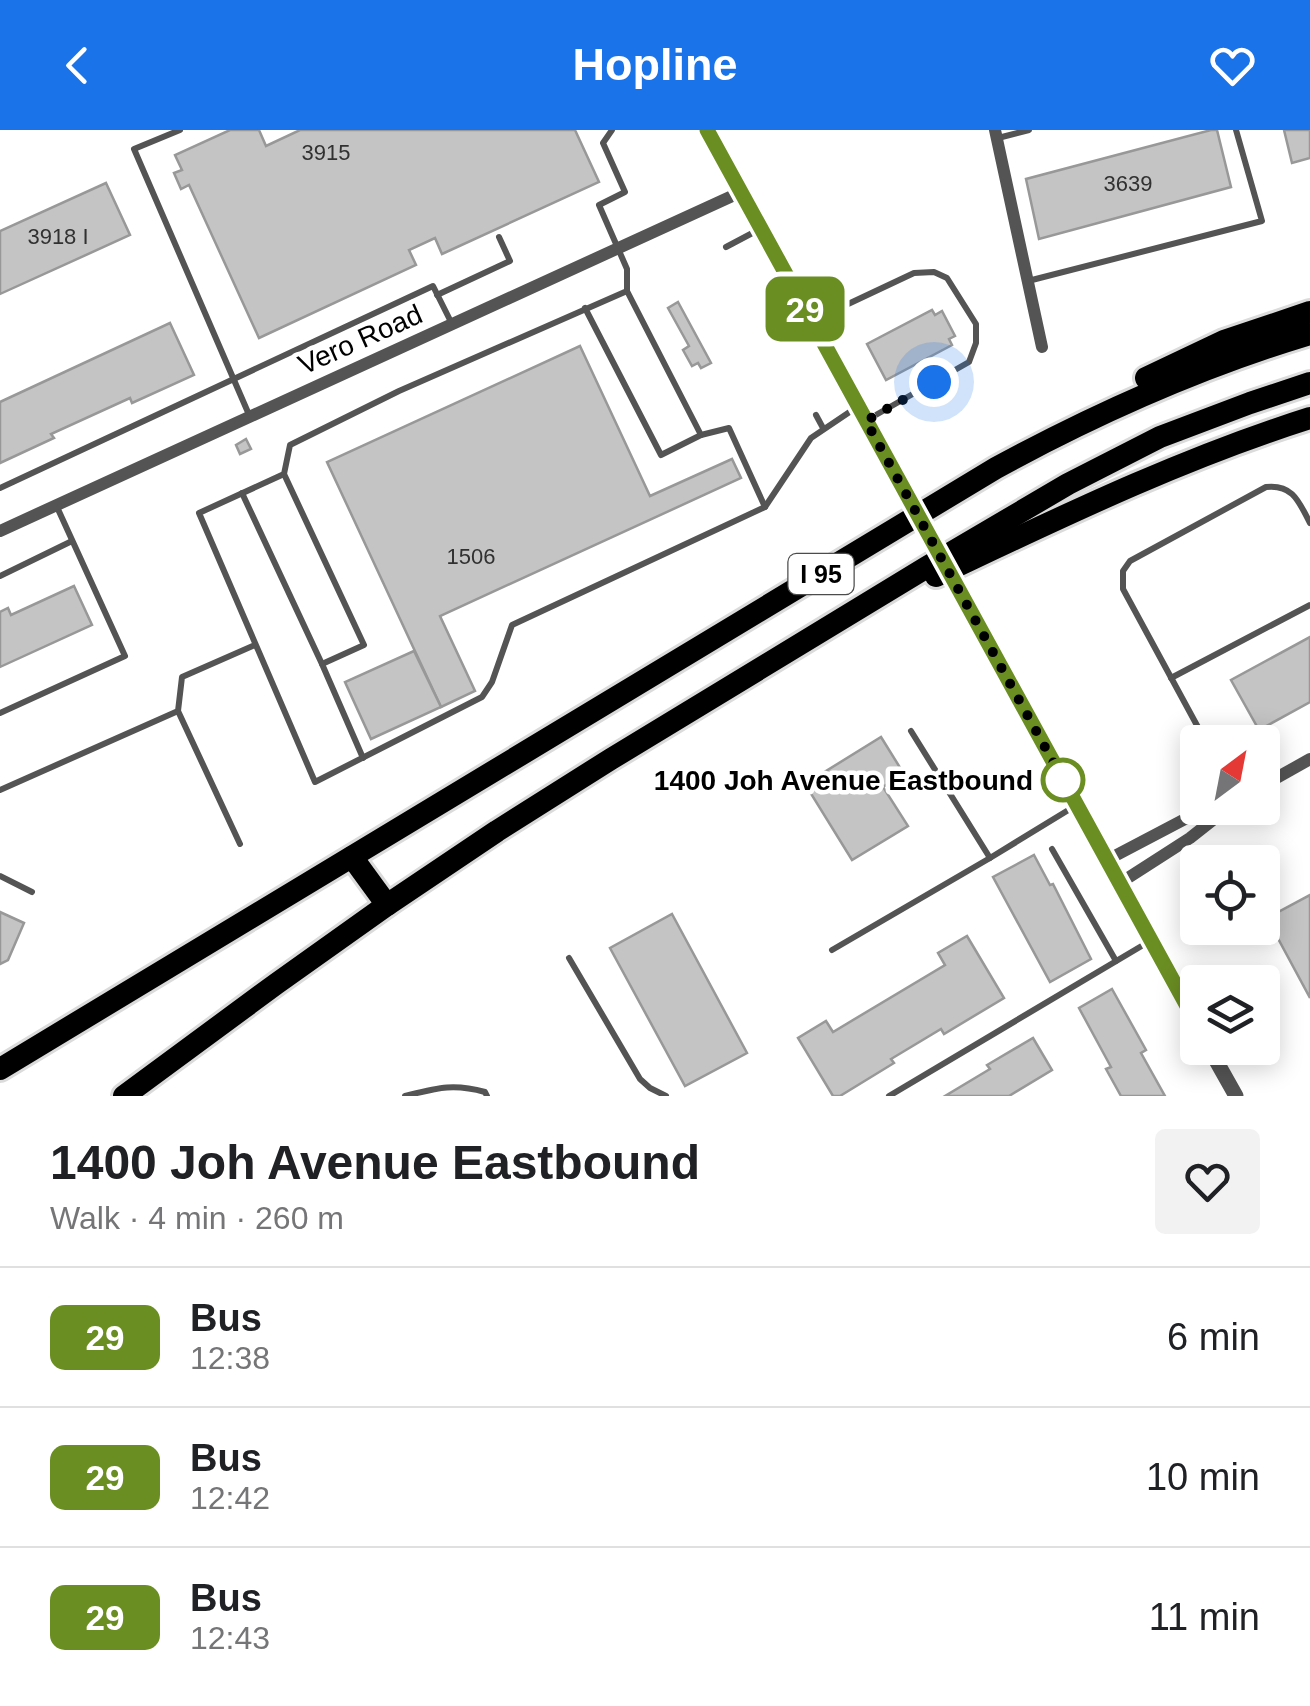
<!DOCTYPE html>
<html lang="en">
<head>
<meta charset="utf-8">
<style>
  body { margin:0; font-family:Arial,sans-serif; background:#f2f2f2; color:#202124; height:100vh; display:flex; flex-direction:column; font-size:38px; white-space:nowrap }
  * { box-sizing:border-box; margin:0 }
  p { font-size:32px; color:#757577 }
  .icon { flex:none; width:55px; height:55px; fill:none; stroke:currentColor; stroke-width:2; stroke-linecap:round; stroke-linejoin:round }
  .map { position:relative; height:966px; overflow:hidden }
  .sheet { display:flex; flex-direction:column; background:#fff; flex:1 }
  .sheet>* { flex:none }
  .badge { padding:0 20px; border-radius:15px; font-size:35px; line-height:65px }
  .needle { width:65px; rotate:32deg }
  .buttons { position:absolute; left:1180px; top:595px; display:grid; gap:20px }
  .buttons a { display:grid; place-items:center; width:100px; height:100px; border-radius:10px; background:#fff; box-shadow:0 5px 25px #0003; font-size:50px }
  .you { position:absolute; width:50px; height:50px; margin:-25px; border:8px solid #fff; border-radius:50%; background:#1a73e8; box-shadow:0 0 0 15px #1a73e833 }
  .map>.badge { position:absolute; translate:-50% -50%; box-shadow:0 0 0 5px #fff }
  .round { display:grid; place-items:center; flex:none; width:105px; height:105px; border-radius:10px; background:#f2f2f2 }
  .headline { display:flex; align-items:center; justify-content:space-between; height:170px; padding:0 50px }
  h1 { font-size:48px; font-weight:700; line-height:75px }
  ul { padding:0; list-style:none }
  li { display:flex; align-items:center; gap:30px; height:140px; padding:0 50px; border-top:2px solid #e0e0e0 }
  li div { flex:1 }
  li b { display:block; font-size:38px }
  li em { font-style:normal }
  li .badge { min-width:110px; font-weight:700; text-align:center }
  header { display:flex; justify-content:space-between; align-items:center; height:130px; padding:0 50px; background:#1a73e8; color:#fff; font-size:45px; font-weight:700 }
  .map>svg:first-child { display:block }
  .building { fill:#c4c4c4; stroke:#989898; stroke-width:2.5 }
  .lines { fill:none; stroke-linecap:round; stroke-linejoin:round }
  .motorway-casing { stroke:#dbdbdb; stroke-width:28 }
  .service { stroke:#545454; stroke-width:6 }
  .minor { stroke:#545454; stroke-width:12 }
  .tertiary { stroke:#545454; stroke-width:15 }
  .motorway { stroke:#000; stroke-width:22 }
  .tertiary-bridge { stroke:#545454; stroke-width:15 }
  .line-casing { stroke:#fff; stroke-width:22 }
  .line { stroke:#6b8e23; stroke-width:15 }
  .walk { stroke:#000; stroke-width:10; stroke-dasharray:0 18 }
  .stop-dot { fill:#fff; stroke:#6b8e23; stroke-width:5 }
  .labels { text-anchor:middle; stroke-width:9; stroke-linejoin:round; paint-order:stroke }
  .number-label { font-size:22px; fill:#313131 }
  .shield { fill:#fff; stroke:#4c4c4c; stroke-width:2.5 }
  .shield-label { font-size:25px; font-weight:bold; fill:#000 }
  .street-label { font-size:28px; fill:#000; stroke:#fff }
  .stop-label { font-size:28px; font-weight:bold; fill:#000; stroke:#fff; text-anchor:end }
</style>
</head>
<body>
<header><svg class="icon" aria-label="back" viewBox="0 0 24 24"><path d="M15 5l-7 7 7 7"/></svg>Hopline<svg class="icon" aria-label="heart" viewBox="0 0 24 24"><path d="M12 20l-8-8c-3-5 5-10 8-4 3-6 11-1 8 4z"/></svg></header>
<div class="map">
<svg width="1310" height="966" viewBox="0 0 1310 966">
  <rect width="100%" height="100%" fill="#fff"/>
  <g class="building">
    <path d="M230,0H259L266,16L300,0H575L599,52L442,124L435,108L409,120L416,135L259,208L189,55L181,59L174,43L182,40L175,25Z"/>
    <path d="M1211,0H1217L1231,57L1039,109L1026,49Z"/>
    <path d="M1284,0H1310V28L1292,33Z"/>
    <path d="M106,53L130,105L0,164V101Z"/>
    <path d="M678,172L711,233L701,238L698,233L692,236L683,220L689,216L668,178Z"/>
    <path d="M932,180L935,185L942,181L955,206L949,209L952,215L886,250L867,214Z"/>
    <path d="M170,193L194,245L132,273L130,268L51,304L54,308L0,333V272Z"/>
    <path d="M580,216L650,366L732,329L741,348L440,486L475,561L441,577L327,332Z"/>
    <path d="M246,309L251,319L240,324L236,315Z"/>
    <path d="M74,456L92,495L0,537V482L8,478L11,485Z"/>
    <path d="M1310,507V572L1259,600L1231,550Z"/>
    <path d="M414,521L441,577L371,609L345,552Z"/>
    <path d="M881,607L904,644L883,657L908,696L852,730L805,654Z"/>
    <path d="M1034,725L1050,755L1053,754L1091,829L1050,852L993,747Z"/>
    <path d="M1310,765V868L1267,788Z"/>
    <path d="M0,782L24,793L8,830L0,834Z"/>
    <path d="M672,784L747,923L685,956L610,818Z"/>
    <path d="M967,806L1004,868L944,904L941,899L891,929L894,933L840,966H833L798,908L826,891L833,902L945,835L938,823Z"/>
    <path d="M1112,859L1146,920L1141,923L1165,966H1121L1106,939L1111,937L1079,878Z"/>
    <path d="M1033,908L1052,940L1009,966H945L990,939L987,935Z"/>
  </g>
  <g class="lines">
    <g class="motorway-casing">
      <g id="motorway">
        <path d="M1146,248L1224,211L1310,182"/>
        <path d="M936,446C1059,388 1180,329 1310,288"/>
        <path d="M352,727L387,775"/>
        <path d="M0,939L996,338C1097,283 1200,237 1310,204"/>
        <path d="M124,966L276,854L387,775L497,701L611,629L927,437L1068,354L1160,307L1250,273L1310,253"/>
      </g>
    </g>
    <g class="service">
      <path d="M180,0L134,19L250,287"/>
      <path d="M612,0L603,13L625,62L599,75L627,139V161L399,261L290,315L284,344L199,383L315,652L482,567L492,552L512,495L765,377L811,308L857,277"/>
      <path d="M998,8L1029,0"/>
      <path d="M726,117L760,99"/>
      <path d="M1028,151L1262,91L1236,0"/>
      <path d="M627,161L701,305L729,298L765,377"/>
      <path d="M437,165L510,131L499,107"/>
      <path d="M585,178L661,325L701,305"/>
      <path d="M812,191L914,143L934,142L947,148L976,194V213L969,232L867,290"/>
      <path d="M816,285L823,298"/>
      <path d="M284,344L364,515L322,534"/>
      <path d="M0,358L433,156L452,194"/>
      <path d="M242,363L322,534L363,628"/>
      <path d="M0,446L72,411"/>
      <path d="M1171,548L1310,475"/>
      <path d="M178,581L240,714"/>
      <path d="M0,583L125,526L57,377"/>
      <path d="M911,601L990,728"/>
      <path d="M1206,612L1123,459V441L1130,431L1266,357C1293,354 1299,372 1310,393"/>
      <path d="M0,660L178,581L182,547L255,515"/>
      <path d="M1052,719L1116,831"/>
      <path d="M0,746L32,762"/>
      <path d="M832,820L990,728L1075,676"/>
      <path d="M569,828L640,949L650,958L666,966"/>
      <path d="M405,966C437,958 453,953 485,962L487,966"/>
      <path d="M889,966L1150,811"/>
    </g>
    <g class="minor">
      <path d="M995,0L1042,217"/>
      <path d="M0,401L741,62"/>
      <path d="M1262,656L1310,629"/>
      <path d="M1107,730L1206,678"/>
      <path d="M1120,753L1190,708L1228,678"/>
    </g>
    <g class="tertiary">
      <path d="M707,0L899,351"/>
      <path d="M964,470L1198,896"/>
      <path d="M1209,918L1236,966"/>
    </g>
    <use href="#motorway" class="motorway"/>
    <path class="tertiary-bridge" d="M899,351L964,470"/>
  </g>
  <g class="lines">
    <g class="line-casing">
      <path id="line" d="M707,0L1198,896"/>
    </g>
    <use href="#line" class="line"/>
    <path class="walk" d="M934,252L866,291L1063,650"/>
  </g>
  <circle class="stop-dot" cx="1063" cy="650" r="20"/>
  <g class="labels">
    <g class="number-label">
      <text x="326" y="30">3915</text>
      <text x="1128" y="61">3639</text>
      <text x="58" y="114">3918 I</text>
      <text x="471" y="434">1506</text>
    </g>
    <rect class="shield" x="788.5" y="424" width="65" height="40" rx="8"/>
    <g class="shield-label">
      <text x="821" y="453">I 95</text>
    </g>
    <g class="street-label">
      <text transform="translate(360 209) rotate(-24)" y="10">Vero Road</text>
    </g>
    <g class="stop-label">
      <text x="1033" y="660">1400 Joh Avenue Eastbound</text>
    </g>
  </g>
</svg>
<div class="buttons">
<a><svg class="needle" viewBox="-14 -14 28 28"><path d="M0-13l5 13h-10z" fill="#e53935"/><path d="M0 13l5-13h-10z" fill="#757577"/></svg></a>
<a><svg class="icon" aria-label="locate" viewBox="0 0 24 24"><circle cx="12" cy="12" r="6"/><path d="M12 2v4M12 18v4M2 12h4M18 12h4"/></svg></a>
<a><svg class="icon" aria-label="layers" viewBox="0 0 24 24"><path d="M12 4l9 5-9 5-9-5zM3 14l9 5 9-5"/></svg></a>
</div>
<div class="you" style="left:934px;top:252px"></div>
<b class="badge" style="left:805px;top:179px;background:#6b8e23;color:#fff">29</b>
</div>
<section class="sheet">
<div class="headline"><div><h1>1400 Joh Avenue Eastbound</h1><p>Walk · 4 min · 260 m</p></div><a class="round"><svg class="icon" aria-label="heart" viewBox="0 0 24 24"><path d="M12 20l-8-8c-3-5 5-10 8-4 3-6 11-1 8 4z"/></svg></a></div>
<ul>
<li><span class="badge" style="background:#6b8e23;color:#fff">29</span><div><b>Bus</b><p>12:38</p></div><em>6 min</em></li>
<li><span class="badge" style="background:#6b8e23;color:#fff">29</span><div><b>Bus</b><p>12:42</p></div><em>10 min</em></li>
<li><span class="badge" style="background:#6b8e23;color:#fff">29</span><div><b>Bus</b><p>12:43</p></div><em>11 min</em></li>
</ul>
</section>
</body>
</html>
